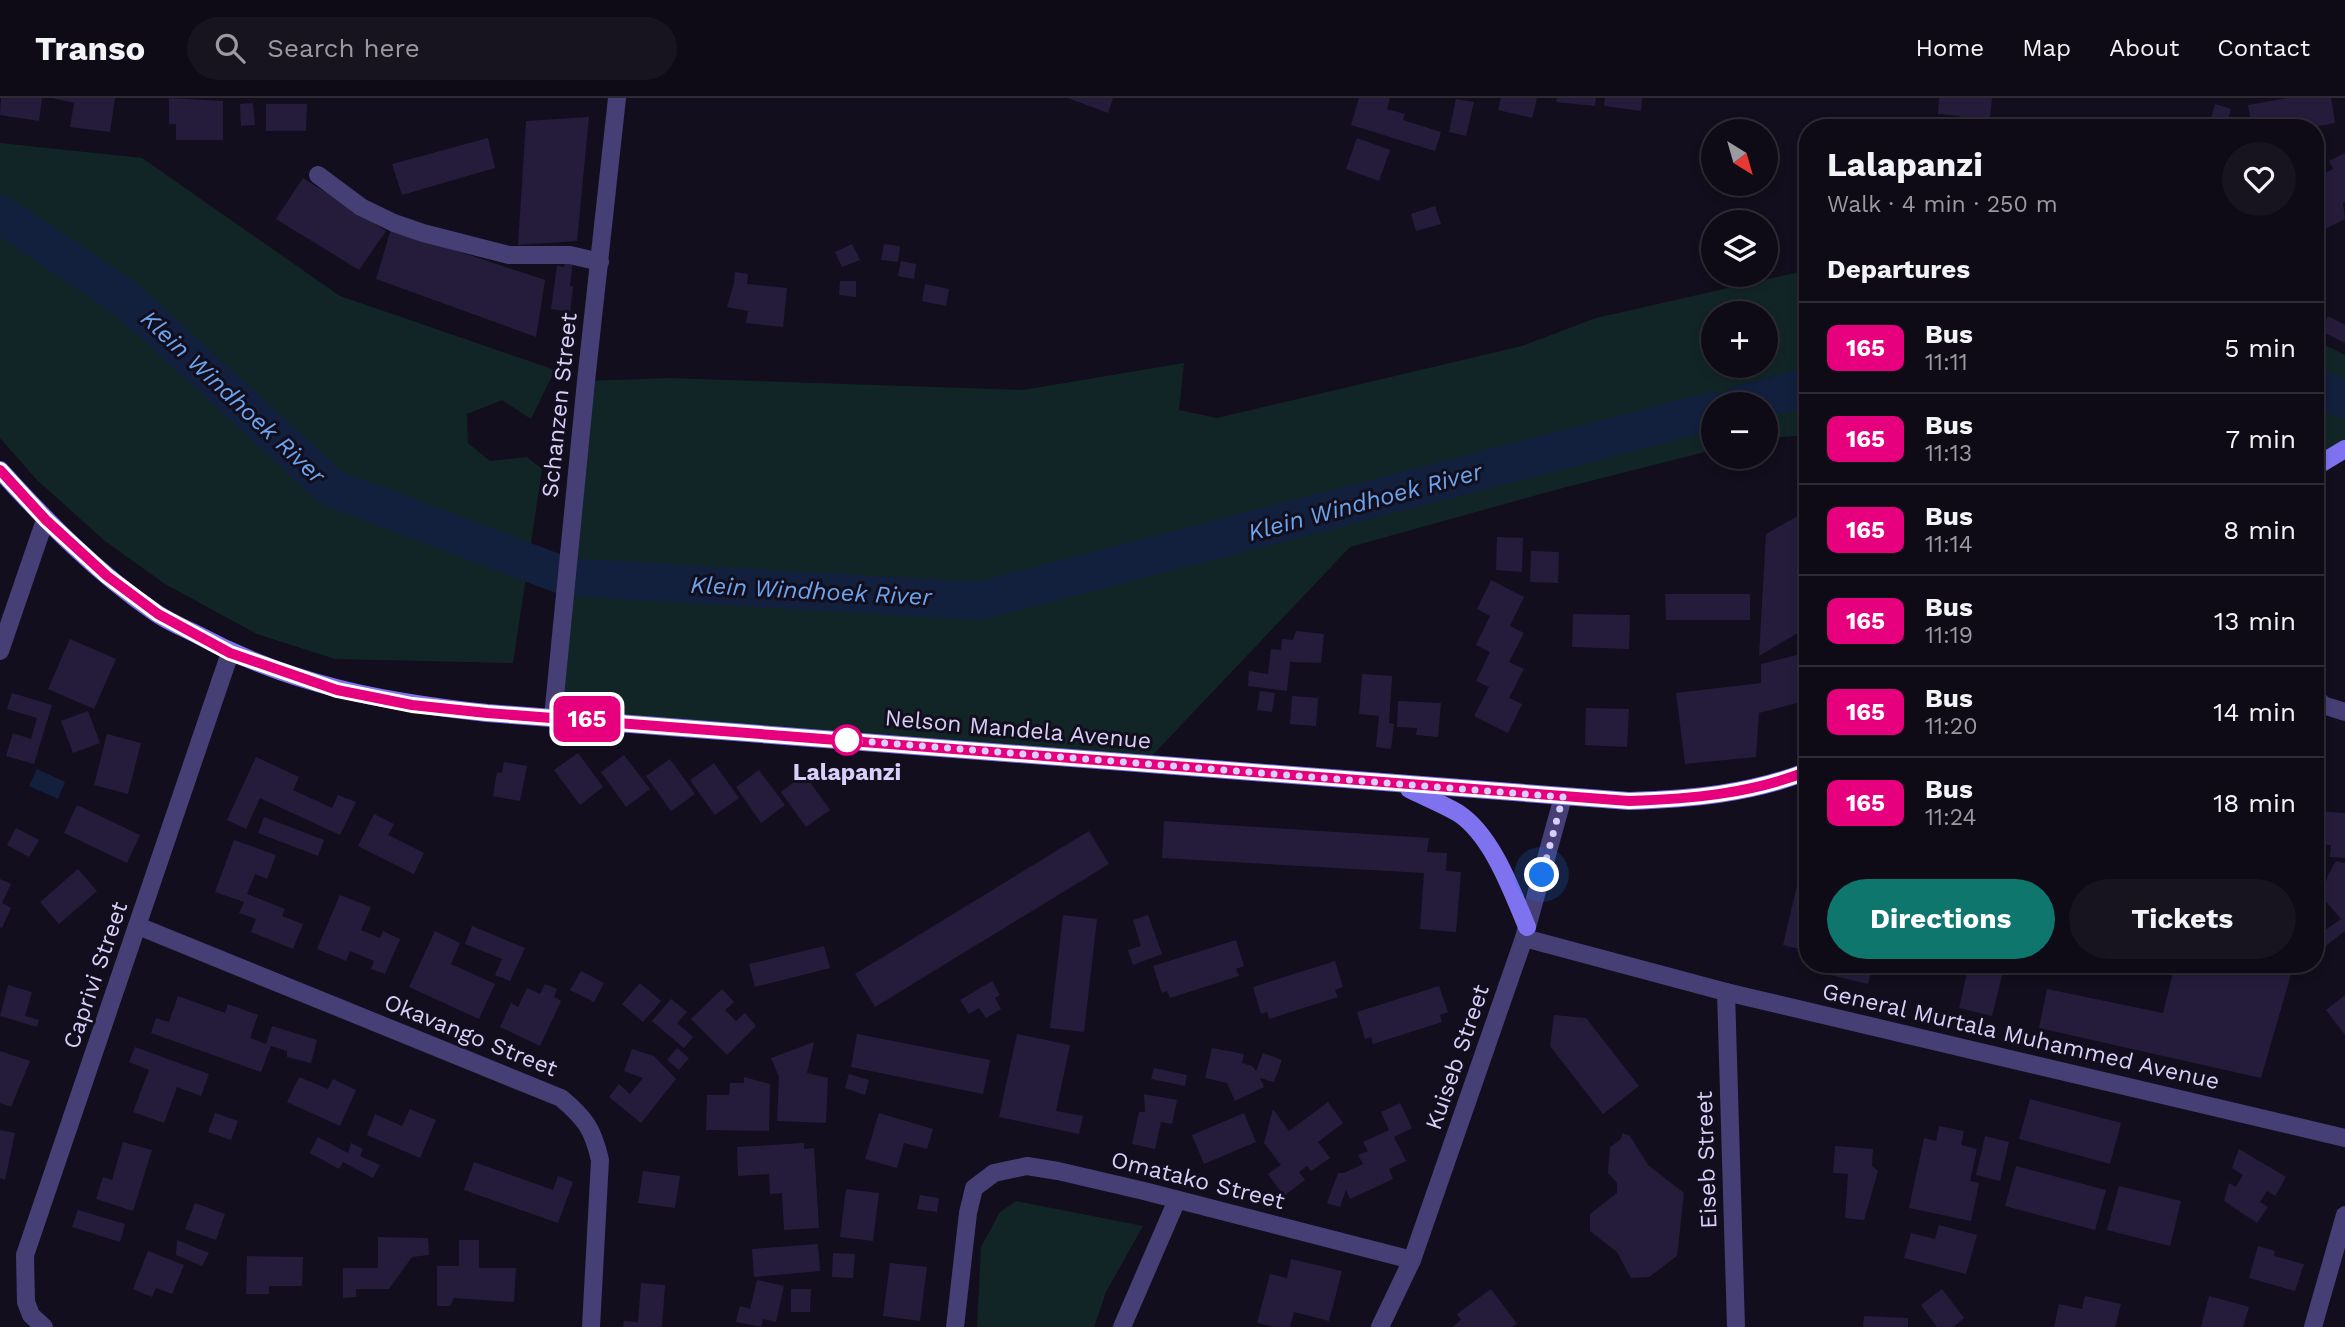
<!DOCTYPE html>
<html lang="en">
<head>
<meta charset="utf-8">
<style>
  body { margin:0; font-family:"Work Sans",sans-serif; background:#17131f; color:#f1f3f6; height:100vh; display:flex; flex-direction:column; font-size:26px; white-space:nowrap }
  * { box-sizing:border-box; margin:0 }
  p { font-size:23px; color:#9b9aa1 }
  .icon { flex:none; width:38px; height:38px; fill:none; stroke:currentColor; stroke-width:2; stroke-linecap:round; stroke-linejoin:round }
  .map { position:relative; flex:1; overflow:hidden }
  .side { position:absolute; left:1799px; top:21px; width:525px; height:854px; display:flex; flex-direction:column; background:#0e0a16; border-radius:28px; box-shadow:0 4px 10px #0003,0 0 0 2px #2e2b35 }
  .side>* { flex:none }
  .badge { padding:0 14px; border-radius:10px; font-size:24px; line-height:46px }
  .needle { width:46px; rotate:143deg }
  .buttons { position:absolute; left:1701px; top:21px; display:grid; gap:14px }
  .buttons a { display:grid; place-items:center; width:77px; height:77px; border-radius:50%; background:#0e0a16; box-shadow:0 4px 10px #0003,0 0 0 2px #2e2b35; font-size:35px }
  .you { position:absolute; width:35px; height:35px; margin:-18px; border:5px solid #fff; border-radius:50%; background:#1a73e8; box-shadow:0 0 0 10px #1a73e833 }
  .map>.badge { position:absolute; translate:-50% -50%; box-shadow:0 0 0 4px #fff }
  h2 { padding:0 28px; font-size:26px; line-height:63px }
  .round { display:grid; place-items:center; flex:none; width:74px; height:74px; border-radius:37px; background:#17131f }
  .overview { display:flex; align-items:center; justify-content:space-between; height:119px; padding:0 28px }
  h1 { font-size:33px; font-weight:700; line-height:52px }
  .button { display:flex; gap:14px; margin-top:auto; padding:14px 28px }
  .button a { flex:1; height:80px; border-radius:42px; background:#0f766e; color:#fff; font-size:28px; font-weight:700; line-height:80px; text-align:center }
  .button a+a { background:#17131f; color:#f1f3f6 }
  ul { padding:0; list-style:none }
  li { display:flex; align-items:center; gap:21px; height:91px; padding:0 28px; border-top:2px solid #2e2b35 }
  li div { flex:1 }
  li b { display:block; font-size:26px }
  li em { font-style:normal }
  li .badge { min-width:77px; font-weight:700; text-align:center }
  header { display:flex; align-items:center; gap:42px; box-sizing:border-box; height:98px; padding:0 35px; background:#0e0a16; border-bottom:2px solid #2e2b35 }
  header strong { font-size:33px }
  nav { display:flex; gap:38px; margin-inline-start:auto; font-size:24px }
  .search { width:490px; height:63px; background:#17131f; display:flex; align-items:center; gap:18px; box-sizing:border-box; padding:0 24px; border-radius:38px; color:#9b9aa1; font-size:26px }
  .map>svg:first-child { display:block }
  .green { fill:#122526; fill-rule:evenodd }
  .water { fill:#121f3d }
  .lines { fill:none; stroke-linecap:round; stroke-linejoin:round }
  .river { stroke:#121f3d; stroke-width:38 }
  .building { fill:#251c3c }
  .minor { stroke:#453f76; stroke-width:18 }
  .tertiary { stroke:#453f76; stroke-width:18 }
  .secondary { stroke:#7f72ee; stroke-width:18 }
  .line-casing { stroke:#fff; stroke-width:16 }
  .line { stroke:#e6007e; stroke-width:10 }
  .walk { stroke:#d8d0f9; stroke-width:7; stroke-dasharray:0 12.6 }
  .stop-dot { fill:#fff; stroke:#e6007e; stroke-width:3.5 }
  .labels { text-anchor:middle; stroke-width:6; stroke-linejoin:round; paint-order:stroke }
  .street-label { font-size:23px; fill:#d8d0f9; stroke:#120e1d }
  .stop-label { font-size:23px; font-weight:bold; fill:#d8d0f9; stroke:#120e1d }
  .water-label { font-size:24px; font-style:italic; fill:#6aa5ed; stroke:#120e1d }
</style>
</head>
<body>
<header>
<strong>Transo</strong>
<div class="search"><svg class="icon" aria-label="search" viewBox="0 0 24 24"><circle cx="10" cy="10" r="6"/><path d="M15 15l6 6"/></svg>Search here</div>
<nav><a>Home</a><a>Map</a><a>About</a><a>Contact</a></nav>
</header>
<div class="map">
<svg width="2345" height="1229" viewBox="0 0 2345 1229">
  <rect width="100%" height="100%" fill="#120e1d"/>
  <g class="green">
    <path d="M0,45L142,60L340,198L555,272L531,321L502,302L467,316L468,345L490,363L527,359L542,371L513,565L335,561L257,536L165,486L105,443L37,382L0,340Z"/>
    <path d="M1808,172V337L1766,340V306H1713V352L1555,392L1350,449L1147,663L553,619L586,283L670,280L1023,292L1184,265L1179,312L1217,320L1522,248L1596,220ZM1713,215H1766V268H1713Z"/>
    <path d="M2315,242L2345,257V353L2315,369Z"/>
    <path d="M1016,1103L1143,1128L1106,1194L1094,1229H977L981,1149L1000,1114Z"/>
  </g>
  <path class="water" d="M37,671L65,684L58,701L29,688Z"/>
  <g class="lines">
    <g class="river">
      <path d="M0,116L126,201L332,390L567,479L979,503L1713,313"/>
      <path d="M2315,290L2345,301"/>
      <path d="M1741,306L1808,289"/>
    </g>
  </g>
  <g class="building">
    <path d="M1,0H42L39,23L0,17Z"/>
    <path d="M52,0H115L110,34L70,29L74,5Z"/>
    <path d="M169,0L223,3V42H176V26H169Z"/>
    <path d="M1068,0H1113L1108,15Z"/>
    <path d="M1359,0H1390L1387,11L1405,16L1403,22L1441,34L1435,53L1351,27Z"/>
    <path d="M1501,0H1537L1532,20L1498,12Z"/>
    <path d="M1557,0H1596L1595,8L1556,4Z"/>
    <path d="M1605,0H1642L1641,13L1604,8Z"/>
    <path d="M1939,0H1992L1989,29L1959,27L1960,18L1938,16Z"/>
    <path d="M2288,0H2331L2335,25L2308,30H2252L2248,7Z"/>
    <path d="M1456,1L1474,4L1466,38L1449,34Z"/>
    <path d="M253,5L255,27L241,28L240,6Z"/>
    <path d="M266,6H307L306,33H266Z"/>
    <path d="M2215,6L2231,11L2226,29L2210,24Z"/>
    <path d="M589,19L577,143L518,147L526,23Z"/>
    <path d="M488,40L495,70L402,97L392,66Z"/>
    <path d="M1357,40L1390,52L1379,83L1346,71Z"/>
    <path d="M2345,55V104L2343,105L2345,121L2315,136V80L2333,71L2329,63Z"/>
    <path d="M303,80L386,133L359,172L276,121Z"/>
    <path d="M1435,108L1441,126L1416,133L1411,116Z"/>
    <path d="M391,131L545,182L536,239L376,181Z"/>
    <path d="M852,146L860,162L842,169L835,154Z"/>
    <path d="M884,146L900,148L898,164L881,162Z"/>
    <path d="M565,161L573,162L570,188L573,189L570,214L551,211L557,168L564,169Z"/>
    <path d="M901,163L916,166L914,181L898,178Z"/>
    <path d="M735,174L748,176L747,186L787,190L783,229L746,225L748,213L727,209L734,185Z"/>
    <path d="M840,183H856V199L839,197Z"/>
    <path d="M925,186L949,191L946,208L922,203Z"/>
    <path d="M2328,218L2345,227V245L2321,233Z"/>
    <path d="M1808,412V529L1759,558L1766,436Z"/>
    <path d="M1497,439L1523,440L1522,474L1496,472Z"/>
    <path d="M1531,453L1559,454L1558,485L1530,484Z"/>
    <path d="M1491,482L1524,499L1510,528L1524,535L1509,564L1524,571L1509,600L1522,606L1508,635L1474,618L1489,589L1476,583L1490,554L1476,547L1490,518L1477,511Z"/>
    <path d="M1665,496H1750V522H1666Z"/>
    <path d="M1573,516L1630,517L1629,551L1572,549Z"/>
    <path d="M1296,533L1324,536L1321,565L1290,564L1287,593L1248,588L1249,573L1268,576L1271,551L1281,552L1282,541L1293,542Z"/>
    <path d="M70,541L116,561L94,611L48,591Z"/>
    <path d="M1808,554V602L1759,615L1756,659L1685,666L1676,595L1761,585V566Z"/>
    <path d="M1362,576L1392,578L1389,625L1394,626L1391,651L1376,649L1379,618L1359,616Z"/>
    <path d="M1260,593L1275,595L1272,614L1257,612Z"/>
    <path d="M12,595L52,607L34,666L6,658L13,635L31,641L37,620L7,611Z"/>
    <path d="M1292,598L1318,600L1316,628L1290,626Z"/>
    <path d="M1398,603L1441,605L1438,639L1416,637L1417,630L1397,629Z"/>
    <path d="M1586,610L1629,611L1627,649L1585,647Z"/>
    <path d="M88,613L100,645L73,655L61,623Z"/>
    <path d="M107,636L141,645L128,696L94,687Z"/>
    <path d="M578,655L603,689L580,707L554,672Z"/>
    <path d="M624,657L650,691L626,709L601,674Z"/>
    <path d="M256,659L299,679L293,692L332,710L338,697L356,704L340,737L260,700L246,731L227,722Z"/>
    <path d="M670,661L695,696L671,713L646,678Z"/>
    <path d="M504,664L527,668L520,703L493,698L497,674L502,675Z"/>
    <path d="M714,665L739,700L715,717L690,682Z"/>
    <path d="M759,672L785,707L761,725L736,689Z"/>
    <path d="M804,676L830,712L806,729L781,694Z"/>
    <path d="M77,707L140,737L127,765L64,735Z"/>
    <path d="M2315,713L2345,715V760L2330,759L2331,747L2315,746Z"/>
    <path d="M374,716L394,726L388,737L424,755L414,776L358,748Z"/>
    <path d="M264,719L324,742L318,758L258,735Z"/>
    <path d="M1164,723L1429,740L1427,754L1447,755L1446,773L1461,774L1456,834L1420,831L1424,775L1162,760Z"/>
    <path d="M16,730L39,742L29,759L7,747Z"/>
    <path d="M1089,733L1109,766L875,909L855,876Z"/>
    <path d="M234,742L276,757L267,781L255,776L247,796L285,811L282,818L303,826L293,851L251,834L256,821L239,815L244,804L215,794Z"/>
    <path d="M2315,758L2325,761L2316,792H2315Z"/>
    <path d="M2336,763L2345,765V833L2323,850L2315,839L2341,821L2322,799L2328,777Z"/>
    <path d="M78,771L97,793L59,826L40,804Z"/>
    <path d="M1799,779L1808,781V853L1783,847Z"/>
    <path d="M0,781L11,786L2,805L11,810L2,830L0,829Z"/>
    <path d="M340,797L371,809L361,832L380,840L383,833L400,841L385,876L371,871L374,863L350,853L346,863L317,851Z"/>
    <path d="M1063,817L1097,821L1084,934L1050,930Z"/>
    <path d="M1148,817L1162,856L1133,867L1128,852L1141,848L1133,822Z"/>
    <path d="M472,828L525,850L510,883L495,877L502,861L465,846Z"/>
    <path d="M435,833L460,845L451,866L495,886L479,921L409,889Z"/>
    <path d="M1236,842L1244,868L1236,871L1239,878L1170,900L1167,893L1162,895L1153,868Z"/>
    <path d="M824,848L830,870L755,889L749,866Z"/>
    <path d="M1335,863L1343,889L1335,892L1338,899L1269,921L1267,914L1261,916L1253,889Z"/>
    <path d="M1824,866H1857L1872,870L1868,886L1822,875Z"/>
    <path d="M1969,866H2025L2023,874L2004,870L1992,918L1959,910Z"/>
    <path d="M2175,866H2294L2261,980L2039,930L2047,891L2163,915Z"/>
    <path d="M581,873L604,885L594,904L570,892Z"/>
    <path d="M992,883L1000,897L995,900L1001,911L986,920L979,910L969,916L960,902Z"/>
    <path d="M640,885L661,903L643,924L622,906Z"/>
    <path d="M545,886L557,891L554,899L561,903L540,948L500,929L511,905L518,909L527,890L540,896Z"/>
    <path d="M8,887L32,894L25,918L39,922L37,929L0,918Z"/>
    <path d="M1439,888L1448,914L1440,917L1442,924L1373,946L1371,939L1365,941L1357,914Z"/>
    <path d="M722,891L734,904L725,912L736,923L745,915L756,928L727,957L691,921Z"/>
    <path d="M2345,897V937L2326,912Z"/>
    <path d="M178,898L225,915L228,906L258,917L250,940L266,946L272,928L317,942L311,965L287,959V953L271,948L261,974L151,935L156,920L169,924Z"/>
    <path d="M671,901L687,914L677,925L693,939L684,950L652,923Z"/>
    <path d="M1554,917L1586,920L1639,988L1603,1016L1550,948Z"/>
    <path d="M857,936L990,962L983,996L851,969Z"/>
    <path d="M1017,936L1070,947L1056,1013L1083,1018L1079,1036L999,1019Z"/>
    <path d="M814,944L807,975L828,980L826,1025L777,1023L779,979L771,960Z"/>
    <path d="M135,949L209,976L201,998L177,989L164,1025L133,1014L149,972L129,964Z"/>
    <path d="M677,950L689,960L679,972L667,962Z"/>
    <path d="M1212,950L1244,956L1242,965L1252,968L1256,973L1263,955L1282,962L1274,984L1260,980L1264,989L1235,1003L1227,985L1205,980Z"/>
    <path d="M632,951L654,958L676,981L641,1025L609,999L619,986L630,996L643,980L624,973Z"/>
    <path d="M0,953L30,963L11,1009L0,1005Z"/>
    <path d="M1154,970L1187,977L1185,988L1151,981Z"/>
    <path d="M849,976L869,982L865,997L845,990Z"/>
    <path d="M299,979L328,991L333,981L356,992L340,1028L287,1004Z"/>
    <path d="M744,979L770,986L769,1033L706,1032L707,997H729L730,985H744Z"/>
    <path d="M1144,996L1177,1002L1172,1026L1161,1024L1155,1051L1132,1046L1139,1014H1145Z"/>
    <path d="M2030,1001L2121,1025L2110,1066L2019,1041Z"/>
    <path d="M1328,1004L1343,1025L1318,1044L1330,1060L1311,1073L1307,1068L1299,1074L1305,1082L1284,1098L1268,1076L1281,1067L1264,1045L1273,1011L1289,1033Z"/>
    <path d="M1400,1005L1412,1030L1394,1039L1406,1063L1389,1071L1393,1081L1350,1101L1346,1092L1340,1109L1327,1105L1338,1075H1344L1363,1066L1358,1057L1368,1053L1363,1044L1389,1032L1381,1014Z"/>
    <path d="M410,1011L436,1022L420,1060L367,1037L375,1016L402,1028Z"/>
    <path d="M215,1015L238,1023L231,1042L208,1034Z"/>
    <path d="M879,1015L933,1031L927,1051L904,1045L897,1070L865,1061Z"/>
    <path d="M1244,1015L1256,1044L1204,1066L1192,1037Z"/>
    <path d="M1939,1028L1964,1033L1961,1047L1977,1051L1970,1083L1979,1085L1971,1123L1909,1110L1924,1040L1936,1043Z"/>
    <path d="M0,1032L15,1035L5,1082L0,1080Z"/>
    <path d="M1623,1035L1630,1038L1648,1067L1684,1095L1677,1158L1649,1179L1631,1180L1617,1154L1590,1133V1116L1617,1095V1085L1608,1075L1610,1049L1620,1042Z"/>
    <path d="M1985,1038L2009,1044L2000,1083L1976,1077Z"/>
    <path d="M318,1039L348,1055L351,1045L363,1051L360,1058L380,1067L373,1080L343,1064L339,1071L310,1055Z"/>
    <path d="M123,1044L152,1052L133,1113L96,1101L103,1079L112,1082Z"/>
    <path d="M804,1045V1051L814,1050L819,1130L784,1132L782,1095L770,1096L769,1076L738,1078L737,1049Z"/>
    <path d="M1835,1048L1873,1051L1872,1068L1878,1073L1864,1122L1845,1120L1848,1076L1833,1075Z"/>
    <path d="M2239,1051L2286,1079L2275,1098L2267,1093L2260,1104L2268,1109L2257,1125L2224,1103L2229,1085L2236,1089L2243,1077L2232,1070Z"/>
    <path d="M474,1064L553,1092L558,1078L573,1084L558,1125L464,1092Z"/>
    <path d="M2016,1068L2106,1092L2095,1132L2005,1108Z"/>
    <path d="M643,1073L680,1078L675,1110L638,1105Z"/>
    <path d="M2119,1088L2181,1103L2170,1148L2107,1132Z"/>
    <path d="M846,1091L879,1095L873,1143L840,1139Z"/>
    <path d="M920,1097L939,1100L937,1114L917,1111Z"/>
    <path d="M195,1105L225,1116L216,1142L185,1131Z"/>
    <path d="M78,1112L125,1126L120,1144L72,1129Z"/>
    <path d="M1939,1127L1977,1137L1966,1176L1904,1160L1911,1135L1935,1141Z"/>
    <path d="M378,1139L428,1140L429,1157L412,1159L389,1191H356V1199L343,1200V1170H378Z"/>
    <path d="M177,1142L209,1155L202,1168L176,1157Z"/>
    <path d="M459,1142H479V1170H516L514,1204L454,1200L450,1208H437V1168H459Z"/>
    <path d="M818,1146L820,1173L754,1179L752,1151Z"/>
    <path d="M2258,1148L2275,1153L2274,1158L2304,1166L2295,1193L2249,1180Z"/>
    <path d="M148,1153L184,1167L172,1196L156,1190L152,1199L133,1191Z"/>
    <path d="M833,1155L855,1156L853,1180L832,1179Z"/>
    <path d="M247,1158L303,1159L302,1188H269V1196H246Z"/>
    <path d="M1291,1161L1342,1173L1329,1223L1294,1214L1290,1229H1275L1257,1225L1270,1176L1287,1180Z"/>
    <path d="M890,1165L927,1169L920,1223L883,1218Z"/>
    <path d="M757,1182L784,1188L776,1224L763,1221L761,1229L736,1224L740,1208L750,1211Z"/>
    <path d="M641,1185L665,1187L662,1229H623L624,1223L638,1224Z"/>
    <path d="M791,1191H811L810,1214H791Z"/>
    <path d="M1491,1191L1517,1226L1512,1229H1452L1461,1222L1457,1216Z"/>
    <path d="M1942,1191L1964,1220L1953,1229H1937L1921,1207Z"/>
    <path d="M2085,1198L2121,1206L2115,1229H2054L2059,1206L2082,1211Z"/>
    <path d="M2209,1198L2249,1209L2243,1229H2201Z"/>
    <path d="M1864,1218L1908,1220V1229H1863Z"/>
  </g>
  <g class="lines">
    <g class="minor">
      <path d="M318,77L361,109L394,125L423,135L509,157H570L600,164"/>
      <path d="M0,553L45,422"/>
      <path d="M2315,598L2323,607L2345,614"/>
      <path d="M553,619L586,283L617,0"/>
      <path d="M138,828L561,1000C585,1020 593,1031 600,1062L591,1229"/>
      <path d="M1726,894L1736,1229"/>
      <path d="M44,1229L31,1217L26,1204L25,1157L230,555"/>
      <path d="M955,1229L968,1115L974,1090L994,1075L1027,1068L1058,1073L1144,1093L1412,1162"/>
      <path d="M1122,1229L1177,1102"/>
      <path d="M2313,1229L2345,1117"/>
    </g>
    <g class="tertiary">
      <path d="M1524,840L1726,894L2345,1040"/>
      <path d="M1380,1229L1412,1162L1524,840L1563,699"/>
    </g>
    <g class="secondary">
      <path d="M2315,369L2345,351"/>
      <path d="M0,372C47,424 97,475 156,515C169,524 184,530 198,537C291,587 384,604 487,615L1629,703C1690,701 1750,696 1808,673"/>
      <path d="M1409,691C1425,699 1443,706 1458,715C1492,737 1512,793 1527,829"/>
    </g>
  </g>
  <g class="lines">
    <g class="line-casing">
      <path id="line" d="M0,372L46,422L107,478L158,516L230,555L337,592L412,607L487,615L1629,703C1690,701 1750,696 1808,673"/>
    </g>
    <use href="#line" class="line"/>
    <path class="walk" d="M847,642L1563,699L1542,777"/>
  </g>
  <circle class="stop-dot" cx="847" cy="642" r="14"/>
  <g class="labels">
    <g class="street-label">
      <text transform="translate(559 307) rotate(-84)" y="8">Schanzen Street</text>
      <text transform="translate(1018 631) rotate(5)" y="8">Nelson Mandela Avenue</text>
      <text transform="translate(95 877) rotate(-71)" y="8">Caprivi Street</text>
      <text transform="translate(471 937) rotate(22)" y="8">Okavango Street</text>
      <text transform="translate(2021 938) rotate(13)" y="8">General Murtala Muhammed Avenue</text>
      <text transform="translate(1457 959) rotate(-71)" y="8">Kuiseb Street</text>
      <text transform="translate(1706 1062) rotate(-92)" y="8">Eiseb Street</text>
      <text transform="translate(1198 1082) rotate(14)" y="8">Omatako Street</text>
    </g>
    <g class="stop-label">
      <text x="847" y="682">Lalapanzi</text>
    </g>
    <g class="water-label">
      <text transform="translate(233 299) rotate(43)" y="8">Klein Windhoek River</text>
      <text transform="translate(1365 404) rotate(-15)" y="8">Klein Windhoek River</text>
      <text transform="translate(811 493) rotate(3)" y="8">Klein Windhoek River</text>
    </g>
  </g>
</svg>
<div class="buttons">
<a><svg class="needle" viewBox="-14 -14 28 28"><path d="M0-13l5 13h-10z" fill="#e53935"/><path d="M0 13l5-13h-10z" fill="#9b9aa1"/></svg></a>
<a><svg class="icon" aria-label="layers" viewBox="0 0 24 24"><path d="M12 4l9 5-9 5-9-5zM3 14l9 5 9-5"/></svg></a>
<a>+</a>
<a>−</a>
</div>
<div class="you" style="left:1542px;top:777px"></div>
<b class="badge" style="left:587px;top:621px;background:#e6007e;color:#fff">165</b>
<section class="side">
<div class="overview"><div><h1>Lalapanzi</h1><p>Walk · 4 min · 250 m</p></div><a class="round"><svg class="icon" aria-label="heart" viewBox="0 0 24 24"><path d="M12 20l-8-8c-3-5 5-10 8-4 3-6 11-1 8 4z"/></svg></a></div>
<h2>Departures</h2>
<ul>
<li><span class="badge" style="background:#e6007e;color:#fff">165</span><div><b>Bus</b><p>11:11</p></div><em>5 min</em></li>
<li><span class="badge" style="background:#e6007e;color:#fff">165</span><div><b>Bus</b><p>11:13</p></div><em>7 min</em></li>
<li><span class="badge" style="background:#e6007e;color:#fff">165</span><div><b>Bus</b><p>11:14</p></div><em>8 min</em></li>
<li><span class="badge" style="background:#e6007e;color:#fff">165</span><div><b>Bus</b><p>11:19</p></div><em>13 min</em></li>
<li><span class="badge" style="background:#e6007e;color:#fff">165</span><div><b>Bus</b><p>11:20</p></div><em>14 min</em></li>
<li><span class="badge" style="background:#e6007e;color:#fff">165</span><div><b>Bus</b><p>11:24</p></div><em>18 min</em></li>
</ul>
<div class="button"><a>Directions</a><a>Tickets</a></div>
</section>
</div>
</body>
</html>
